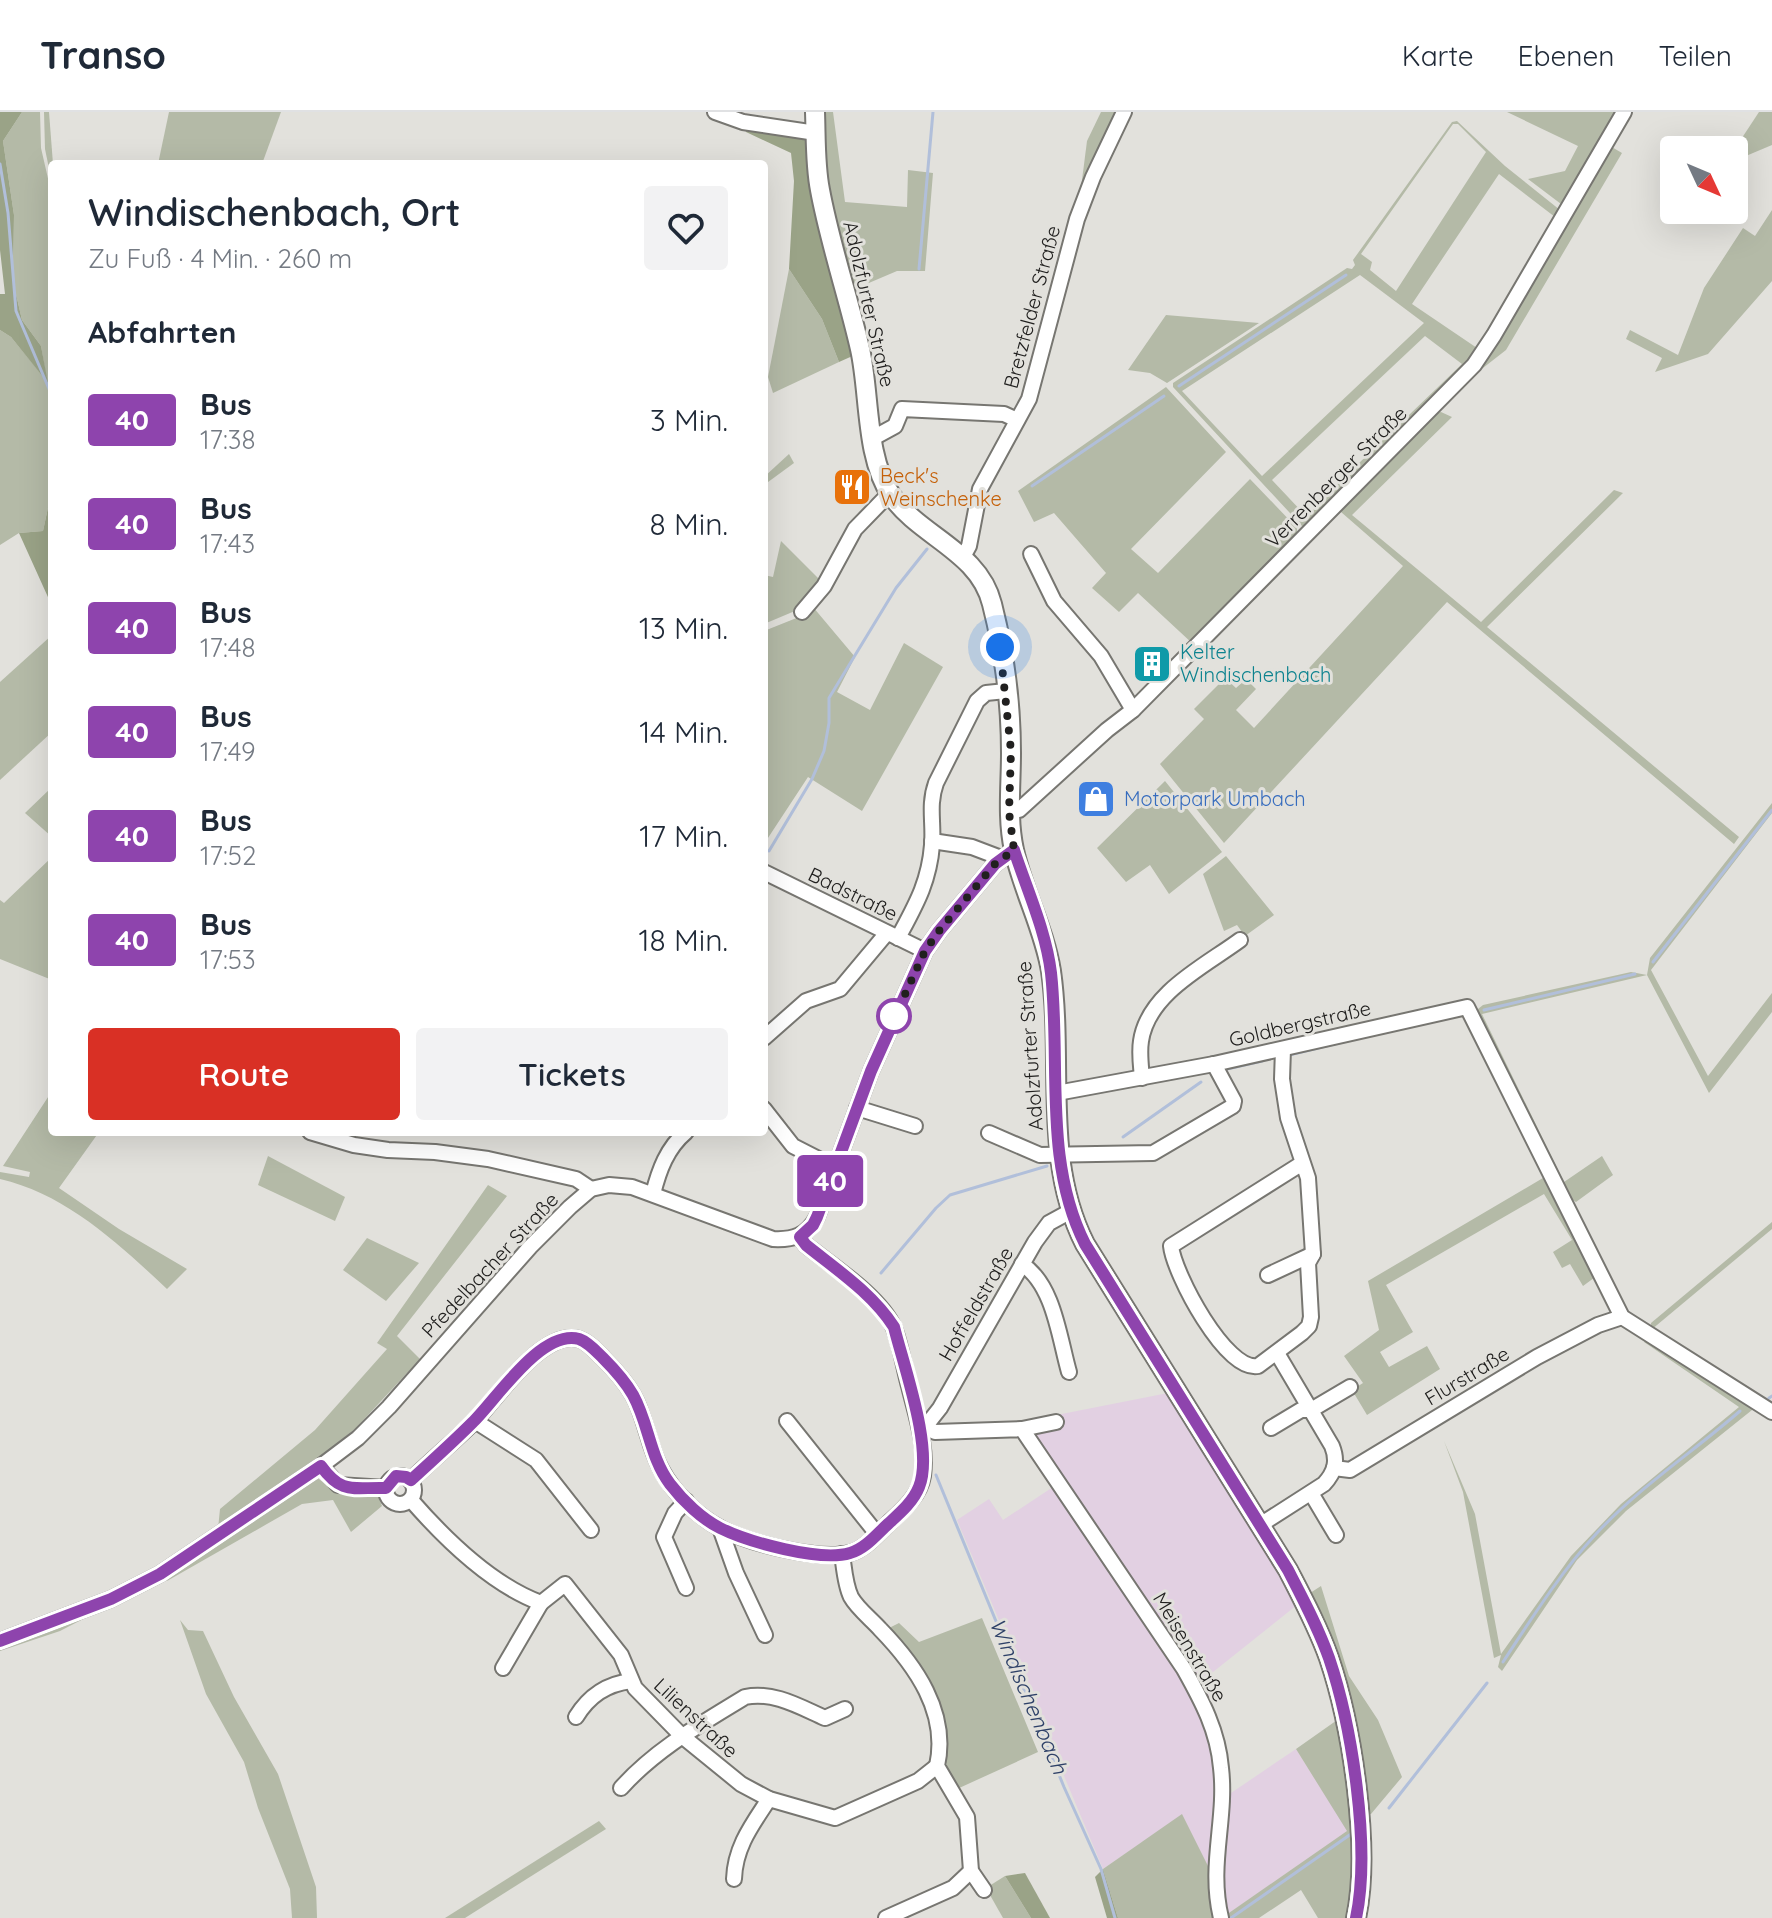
<!DOCTYPE html>
<html lang="de">
<head>
<meta charset="utf-8">
<style>
  body { margin:0; font-family:Quicksand,sans-serif; background:#f2f2f3; color:#1f2937; height:100vh; display:flex; flex-direction:column; font-size:30px; white-space:nowrap }
  * { box-sizing:border-box; margin:0 }
  p { font-size:26px; color:#747a83 }
  .icon { flex:none; width:44px; height:44px; fill:none; stroke:currentColor; stroke-width:2; stroke-linecap:round; stroke-linejoin:round }
  .map { position:relative; flex:1; overflow:hidden }
  .drawer { position:absolute; left:48px; top:48px; width:720px; height:976px; display:flex; flex-direction:column; background:#fff; border-radius:8px; box-shadow:0 8px 32px #0002 }
  .drawer>* { flex:none }
  .badge { padding:0 16px; border-radius:6px; font-size:28px; line-height:52px }
  .needle { width:52px; rotate:134deg }
  .fabs { position:absolute; left:1660px; top:24px; display:grid; gap:16px }
  .fabs a { display:grid; place-items:center; width:88px; height:88px; border-radius:8px; background:#fff; box-shadow:0 8px 32px #0002; font-size:40px }
  .you { position:absolute; width:40px; height:40px; margin:-20px; border:6px solid #fff; border-radius:50%; background:#1a73e8; box-shadow:0 0 0 12px #1a73e833 }
  .map>.badge { position:absolute; translate:-50% -50%; box-shadow:0 0 0 4px #fff }
  h2 { padding:0 40px; font-size:30px; line-height:72px }
  .round { display:grid; place-items:center; flex:none; width:84px; height:84px; border-radius:8px; background:#f2f2f3 }
  .overview { display:flex; align-items:center; justify-content:space-between; height:136px; padding:0 40px }
  h1 { font-size:38px; font-weight:600; line-height:60px }
  .cta { display:flex; gap:16px; margin-top:auto; padding:16px 40px }
  .cta a { flex:1; height:92px; border-radius:8px; background:#d93025; color:#fff; font-size:32px; font-weight:600; line-height:92px; text-align:center }
  .cta a+a { background:#f2f2f3; color:#1f2937 }
  ul { padding:0; list-style:none }
  li { display:flex; align-items:center; gap:24px; height:104px; padding:0 40px }
  li div { flex:1 }
  li b { display:block; font-size:30px }
  li em { font-style:normal }
  li .badge { min-width:88px; font-weight:700; text-align:center }
  header { display:flex; align-items:center; gap:48px; box-sizing:border-box; height:112px; padding:0 40px; background:#fff; border-bottom:2px solid #e0e1e3 }
  header strong { font-size:38px }
  nav { display:flex; gap:44px; margin-inline-start:auto; font-size:28px }
  .map>svg:first-child { display:block }
  .commercial { fill:#e2d0e2 }
  .green { fill:#b4baa7; fill-rule:evenodd }
  .forest { fill:#9aa387 }
  .lines { fill:none; stroke-linecap:round; stroke-linejoin:round }
  .stream { stroke:#b1bfda; stroke-width:3 }
  .minor-casing { stroke:#777671; stroke-width:18 }
  .major-casing { stroke:#777671; stroke-width:22 }
  .minor { stroke:#fff; stroke-width:14 }
  .major { stroke:#fff; stroke-width:18 }
  .line-casing { stroke:#fff; stroke-width:18 }
  .line { stroke:#8e44ad; stroke-width:12 }
  .walk { stroke:#21201f; stroke-width:8; stroke-dasharray:0 14.4 }
  .stop-dot { fill:#fff; stroke:#8e44ad; stroke-width:4 }
  .labels { text-anchor:middle; stroke-width:6; stroke-linejoin:round; paint-order:stroke }
  .street-label { font-size:20px; fill:#21201f; stroke:#e2e1dc }
  .food-label { font-size:20px; fill:#c56008; stroke:#e2e1dc; text-anchor:start }
  .culture-label { font-size:20px; fill:#0d838f; stroke:#e2e1dc; text-anchor:start }
  .shop-label { font-size:20px; fill:#366cbe; stroke:#e2e1dc; text-anchor:start }
  .water-label { font-size:22px; font-style:italic; fill:#2e4168; stroke:#e2e1dc }
</style>
</head>
<body>
<header>
<strong>Transo</strong>
<nav><a>Karte</a><a>Ebenen</a><a>Teilen</a></nav>
</header>
<div class="map">
<svg width="1772" height="1806" viewBox="0 0 1772 1806">
  <rect width="100%" height="100%" fill="#e2e1dc"/>
  <path class="commercial" d="M1168,1281L1297,1493L1203,1568L1223,1620L1231,1681L1296,1637L1348,1719L1222,1806L1182,1703L1103,1757L957,1408L989,1387L1003,1408L1053,1375L1011,1312Z"/>
  <g class="green">
    <path d="M22,0H40L41,36L52,84V377L43,419L19,421L0,433V218L11,225L47,269L41,234L22,208L13,169L14,103L3,29Z"/>
    <path d="M44,0H49L53,52L52,71L45,37Z"/>
    <path d="M169,0H281L262,52H158Z"/>
    <path d="M821,0H833L845,90L907,95L908,58L933,61L925,159H897L850,179L824,73Z"/>
    <path d="M1101,0H1124L1077,107L1087,29Z"/>
    <path d="M1507,0H1619L1565,95L1528,67L1565,59L1578,34Z"/>
    <path d="M1759,0H1772V33L1734,49V38Z"/>
    <path d="M1457,9L1505,54L1560,98L1469,253L1307,415L1302,414L1173,275V271L1347,156L1352,157L1355,153L1353,148L1452,10ZM1453,12H1458L1486,40L1396,179L1370,158L1372,150L1361,142ZM1499,62L1555,105L1477,236L1412,192ZM1360,163L1424,211L1262,364L1182,279ZM1425,224L1462,252L1305,403L1272,368Z"/>
    <path d="M1610,34L1622,41L1506,238L1474,263L1446,293L1445,290Z"/>
    <path d="M1772,98V169L1708,242L1655,260L1662,246L1626,227L1630,218L1678,243L1704,176L1743,116L1755,124Z"/>
    <path d="M789,157L822,207L839,250L773,281L768,265Z"/>
    <path d="M1166,203L1259,211L1167,271L1150,261L1128,258Z"/>
    <path d="M1166,275L1226,340L1131,437L1158,461L1250,367L1297,416V426L1193,532L1138,481L1119,500L1092,476L1106,461L1054,401L1034,410L1018,379Z"/>
    <path d="M1441,300L1452,305L1352,403L1481,510L1614,378L1623,381L1487,515L1739,725L1734,732L1447,490L1224,731L1160,652L1204,607L1194,597L1225,566L1236,576L1246,567L1256,577L1236,598L1254,616L1403,454L1341,400L1344,390L1435,301Z"/>
    <path d="M789,342L794,351L764,373V365Z"/>
    <path d="M781,429L822,470L802,496L764,512V463L773,465Z"/>
    <path d="M813,495L855,545L837,580L870,598L904,531L943,555L862,699L808,665L764,732V519L799,505Z"/>
    <path d="M52,523V620L0,668V570Z"/>
    <path d="M1165,669L1222,740L1169,782L1150,753L1126,770L1097,736Z"/>
    <path d="M52,675V725L25,701Z"/>
    <path d="M1772,691V701L1651,858L1708,964L1772,881V900L1709,981L1647,863L1482,902L1564,1070L1602,1044L1613,1063L1576,1090L1565,1083L1477,904L1478,897L1483,893L1631,860L1647,863L1650,846Z"/>
    <path d="M1226,744L1274,803L1245,824L1237,813L1224,819L1203,762Z"/>
    <path d="M52,745V868L0,847V788L4,791Z"/>
    <path d="M52,979V1020H99L59,1076L119,1117L187,1157L167,1177C119,1132 66,1082 0,1067V1060L29,1065L30,1060L3,1054Z"/>
    <path d="M268,1044L345,1085L335,1109L258,1073Z"/>
    <path d="M1548,1063L1598,1163L1583,1174L1570,1152L1562,1156L1553,1140L1572,1128L1544,1082L1386,1173L1413,1220L1380,1240L1389,1255L1427,1234L1440,1257L1367,1303L1352,1278L1363,1271L1344,1244L1379,1218L1368,1169Z"/>
    <path d="M488,1073L507,1084L397,1224L420,1247L356,1316L318,1347L218,1417L220,1397L315,1318L387,1237L377,1231Z"/>
    <path d="M1772,1110V1117L1651,1218V1211Z"/>
    <path d="M367,1126L419,1151L386,1189L343,1158Z"/>
    <path d="M1650,1225L1757,1294L1626,1399L1577,1448L1502,1559L1498,1555L1501,1543L1494,1546L1463,1380L1444,1329L1475,1402L1501,1542L1571,1444L1621,1392L1739,1295L1644,1230Z"/>
    <path d="M319,1367L334,1379L377,1381L382,1394L351,1420L333,1388L302,1392L167,1469L170,1460L310,1368Z"/>
    <path d="M1321,1474L1349,1564L1378,1608L1402,1665L1371,1702H1365L1307,1483Z"/>
    <path d="M114,1491L60,1519L0,1539V1534Z"/>
    <path d="M982,1506L1038,1640L957,1677C940,1648 946,1632 940,1603C932,1567 913,1542 889,1516L899,1511L919,1530Z"/>
    <path d="M180,1508L188,1518L203,1519L234,1585L278,1662L316,1775L317,1806H292L290,1777L258,1696L244,1650L206,1582Z"/>
    <path d="M1340,1606L1357,1720L1352,1806H1318L1301,1778L1259,1806H1227L1226,1803L1347,1719L1296,1637Z"/>
    <path d="M1182,1702L1210,1758L1215,1806H1118L1103,1757Z"/>
    <path d="M599,1709L606,1717L465,1806H445Z"/>
    <path d="M1005,1764L1031,1806H1003L986,1776Z"/>
  </g>
  <g class="forest">
    <path d="M0,0H22L3,29L14,103L13,169L22,208L41,234L48,271L11,225L0,218V182H5L0,138Z"/>
    <path d="M744,12L803,26L810,35L857,242L839,250L822,207L789,157L794,69L791,41L746,20Z"/>
    <path d="M52,377V494L19,421L43,419Z"/>
    <path d="M1103,1757L1118,1806H1107L1095,1765Z"/>
    <path d="M1025,1761L1050,1806H1031L1005,1764Z"/>
  </g>
  <g class="lines">
    <g class="stream">
      <path d="M0,52L8,101L16,199L52,284"/>
      <path d="M919,157L933,0"/>
      <path d="M1179,274L1346,163"/>
      <path d="M1032,374L1164,284"/>
      <path d="M769,739L812,667L824,639L829,611V586L896,476L927,437"/>
      <path d="M1653,850L1772,698"/>
      <path d="M1484,898L1635,862"/>
      <path d="M1289,943L1351,928"/>
      <path d="M1227,957L1262,949"/>
      <path d="M1123,1025L1201,970"/>
      <path d="M881,1161L936,1096L950,1083L1047,1054"/>
      <path d="M1769,1286L1772,1284"/>
      <path d="M936,1363L1064,1675L1101,1757L1115,1806"/>
      <path d="M1503,1550C1532,1506 1560,1461 1596,1422C1638,1376 1693,1340 1740,1299"/>
      <path d="M1389,1696L1487,1571"/>
      <path d="M1231,1806L1351,1722"/>
    </g>
    <g class="minor-casing">
      <g id="minor">
        <path d="M715,0L743,10L816,21"/>
        <path d="M873,326L895,314L902,297L1004,302L1017,308"/>
        <path d="M1031,442L1054,489L1101,544L1133,598"/>
        <path d="M963,445L969,434L980,377L1029,287L1077,107L1093,65L1124,0"/>
        <path d="M802,500L824,474L855,417L890,381"/>
        <path d="M1009,700L1019,698L1107,618L1133,598L1474,253L1494,223L1624,0"/>
        <path d="M932,729L972,735L1001,746"/>
        <path d="M764,760L925,839"/>
        <path d="M898,826C915,794 929,771 932,733C934,711 928,693 936,671L977,589L986,581L1006,579"/>
        <path d="M764,926L806,889L840,877L886,822"/>
        <path d="M1283,937L1282,967L1288,1006L1308,1066L1313,1142L1308,1151L1311,1205L1309,1214L1302,1221L1258,1254C1226,1260 1174,1162 1171,1134L1301,1052"/>
        <path d="M1142,966C1141,954 1139,941 1141,929C1148,881 1205,854 1240,828"/>
        <path d="M1057,981L1214,952L1467,895L1622,1205L1772,1300"/>
        <path d="M857,996L915,1014"/>
        <path d="M764,997L793,1034L836,1056"/>
        <path d="M310,1020L354,1033L388,1038L435,1040L488,1047L576,1067L591,1077"/>
        <path d="M989,1021L1040,1043L1153,1041L1233,994L1234,989L1214,952"/>
        <path d="M653,1082C659,1058 667,1036 686,1020"/>
        <path d="M1022,1152C1054,1173 1059,1225 1069,1260"/>
        <path d="M1268,1163L1313,1142"/>
        <path d="M475,1309L536,1348L591,1418"/>
        <path d="M787,1309L877,1422"/>
        <path d="M925,1315L940,1296L1035,1130L1049,1111L1071,1099"/>
        <path d="M920,1316L925,1315L935,1320L1022,1317L1184,1557C1202,1589 1218,1619 1221,1656C1227,1707 1208,1753 1221,1806"/>
        <path d="M1271,1316L1301,1298H1311L1350,1275"/>
        <path d="M1022,1317L1056,1310"/>
        <path d="M321,1354L338,1373L386,1376"/>
        <path d="M1334,1356L1350,1358L1537,1245L1598,1213L1622,1205"/>
        <circle cx="400" cy="1378" r="14"/>
        <path d="M411,1368C431,1349 453,1330 473,1311C496,1288 541,1217 579,1227C588,1230 596,1239 603,1246C614,1257 625,1269 633,1283C646,1306 648,1334 661,1357C673,1380 697,1404 720,1416C748,1431 819,1449 850,1441C866,1437 880,1419 892,1408C905,1396 920,1382 923,1364C927,1334 916,1303 909,1274C904,1256 901,1234 894,1216C880,1184 832,1154 806,1133L800,1125"/>
        <path d="M1311,1381L1336,1423"/>
        <path d="M411,1388C445,1427 492,1473 541,1491L565,1472L621,1543L635,1576L682,1624L741,1672L769,1687L835,1706L918,1669L937,1654"/>
        <path d="M1260,1413L1324,1372C1335,1360 1338,1349 1332,1334L1277,1241"/>
        <path d="M720,1416L736,1461L765,1523"/>
        <path d="M842,1442C844,1455 845,1473 851,1485C857,1496 871,1507 880,1517C915,1553 949,1600 937,1654L967,1705L971,1759L984,1778"/>
        <path d="M686,1476L664,1425L675,1401L686,1389"/>
        <path d="M0,1529L111,1487L160,1462L321,1354L358,1326L389,1295L530,1135L570,1095L591,1077L609,1073L632,1075L773,1127C793,1128 807,1124 817,1105L871,959L925,839L939,819L995,752L1014,738"/>
        <path d="M503,1556L541,1491"/>
        <path d="M576,1605C589,1584 606,1572 631,1569"/>
        <path d="M621,1676C656,1637 701,1612 745,1585C774,1579 800,1595 825,1606L845,1597"/>
        <path d="M734,1767C735,1735 752,1713 769,1687"/>
        <path d="M886,1806L953,1776L971,1759"/>
      </g>
    </g>
    <g class="major-casing">
      <path id="major" d="M815,0C816,26 815,53 820,78C830,132 848,184 860,237C870,281 865,345 891,383C920,425 979,439 992,492C1004,539 1011,593 1011,641C1011,674 1007,706 1014,738C1023,779 1044,817 1051,859C1064,950 1042,1048 1085,1132L1288,1458C1303,1487 1318,1515 1329,1546C1352,1614 1371,1737 1356,1806"/>
    </g>
    <use href="#minor" class="minor"/>
    <use href="#major" class="major"/>
  </g>
  <g class="lines">
    <g class="line-casing">
      <path id="line" d="M0,1529L111,1487L160,1462L321,1354C342,1383 353,1375 386,1376L396,1364L406,1365L411,1368C432,1349 453,1330 473,1310C496,1288 541,1217 579,1227C588,1230 596,1239 603,1246C614,1257 625,1269 633,1283C649,1312 650,1346 670,1372C683,1389 702,1407 720,1416C748,1430 820,1450 850,1441C865,1437 877,1422 888,1412C900,1401 913,1390 919,1375C934,1338 904,1255 894,1215C872,1181 837,1158 806,1133L800,1125L813,1113L817,1105L871,959L925,839L939,819L995,752L1014,738C1027,778 1046,819 1051,861C1061,951 1043,1049 1085,1132L1288,1458C1303,1487 1318,1515 1329,1546C1352,1614 1371,1736 1356,1806"/>
    </g>
    <use href="#line" class="line"/>
    <path class="walk" d="M894,904V906L925,839L939,819L995,752L1014,738L1009,700L1011,639L1000,535"/>
  </g>
  <defs>
    <g id="restaurant-square" transform="scale(2)"><rect x="-9" y="-9" width="18" height="18" rx="4" fill="#e8710a" stroke="#e2e1dc"/><path d="M-5-6h1v4h1v-4h1v4h1v-4h1v5L-1.5 .5V6h-2V.5L-5-1ZM5-6V6H3V1.5H1.5Q1.5-4 5-6Z" fill="#fff"/></g>
    <g id="building-square" transform="scale(2)"><rect x="-9" y="-9" width="18" height="18" rx="4" fill="#0f9aa8" stroke="#e2e1dc"/><path d="M-4-6H4V6H1V3H-1V6H-4ZM-2.5-4.3h1.7v1.8h-1.7ZM.8-4.3h1.7v1.8H.8ZM-2.5-1h1.7V.8h-1.7ZM.8-1h1.7V.8H.8Z" fill="#fff"/></g>
    <g id="shop-square" transform="scale(2)"><rect x="-9" y="-9" width="18" height="18" rx="4" fill="#3f7fe0" stroke="#e2e1dc"/><path d="M-5-2.5h2.3a2.7 3.5 0 0 1 5.4 0H5L5.5 6h-11ZM-1.5-2.5h3a1.5 2.3 0 0 0-3 0Z" fill="#fff"/></g>
  </defs>
  <g fill-rule="evenodd">
    <use href="#restaurant-square" x="852" y="375"/>
    <use href="#building-square" x="1152" y="552"/>
    <use href="#shop-square" x="1096" y="687"/>
  </g>
  <circle class="stop-dot" cx="894" cy="904" r="16"/>
  <g class="labels">
    <g class="street-label">
      <text transform="translate(869 192) rotate(77)" y="7">Adolzfurter Straße</text>
      <text transform="translate(1032 195) rotate(-75)" y="7">Bretzfelder Straße</text>
      <text transform="translate(1336 365) rotate(-45)" y="7">Verrenberger Straße</text>
      <text transform="translate(853 782) rotate(26)" y="7">Badstraße</text>
      <text transform="translate(1300 912) rotate(-13)" y="7">Goldbergstraße</text>
      <text transform="translate(1030 934) rotate(-94)" y="7">Adolzfurter Straße</text>
      <text transform="translate(490 1153) rotate(-47)" y="7">Pfedelbacher Straße</text>
      <text transform="translate(976 1192) rotate(-60)" y="7">Hoffeldstraße</text>
      <text transform="translate(1467 1264) rotate(-31)" y="7">Flurstraße</text>
      <text transform="translate(1190 1535) rotate(59)" y="7">Meisenstraße</text>
      <text transform="translate(696 1606) rotate(43)" y="7">Lilienstraße</text>
    </g>
    <g class="food-label">
      <text x="880" y="371">Beck's<tspan x="880" dy="23">Weinschenke</tspan></text>
    </g>
    <g class="culture-label">
      <text x="1180" y="547">Kelter<tspan x="1180" dy="23">Windischenbach</tspan></text>
    </g>
    <g class="shop-label">
      <text x="1124" y="694">Motorpark Umbach</text>
    </g>
    <g class="water-label">
      <text transform="translate(1029 1584) rotate(67)" y="8">Windischenbach</text>
    </g>
  </g>
</svg>
<div class="fabs">
<a><svg class="needle" viewBox="-14 -14 28 28"><path d="M0-13l5 13h-10z" fill="#e53935"/><path d="M0 13l5-13h-10z" fill="#747a83"/></svg></a>
</div>
<div class="you" style="left:1000px;top:535px"></div>
<b class="badge" style="left:830px;top:1069px;background:#8e44ad;color:#fff">40</b>
<section class="drawer">
<div class="overview"><div><h1>Windischenbach, Ort</h1><p>Zu Fuß · 4 Min. · 260 m</p></div><a class="round"><svg class="icon" aria-label="heart" viewBox="0 0 24 24"><path d="M12 20l-8-8c-3-5 5-10 8-4 3-6 11-1 8 4z"/></svg></a></div>
<h2>Abfahrten</h2>
<ul>
<li><span class="badge" style="background:#8e44ad;color:#fff">40</span><div><b>Bus</b><p>17:38</p></div><em>3 Min.</em></li>
<li><span class="badge" style="background:#8e44ad;color:#fff">40</span><div><b>Bus</b><p>17:43</p></div><em>8 Min.</em></li>
<li><span class="badge" style="background:#8e44ad;color:#fff">40</span><div><b>Bus</b><p>17:48</p></div><em>13 Min.</em></li>
<li><span class="badge" style="background:#8e44ad;color:#fff">40</span><div><b>Bus</b><p>17:49</p></div><em>14 Min.</em></li>
<li><span class="badge" style="background:#8e44ad;color:#fff">40</span><div><b>Bus</b><p>17:52</p></div><em>17 Min.</em></li>
<li><span class="badge" style="background:#8e44ad;color:#fff">40</span><div><b>Bus</b><p>17:53</p></div><em>18 Min.</em></li>
</ul>
<div class="cta"><a>Route</a><a>Tickets</a></div>
</section>
</div>
</body>
</html>
